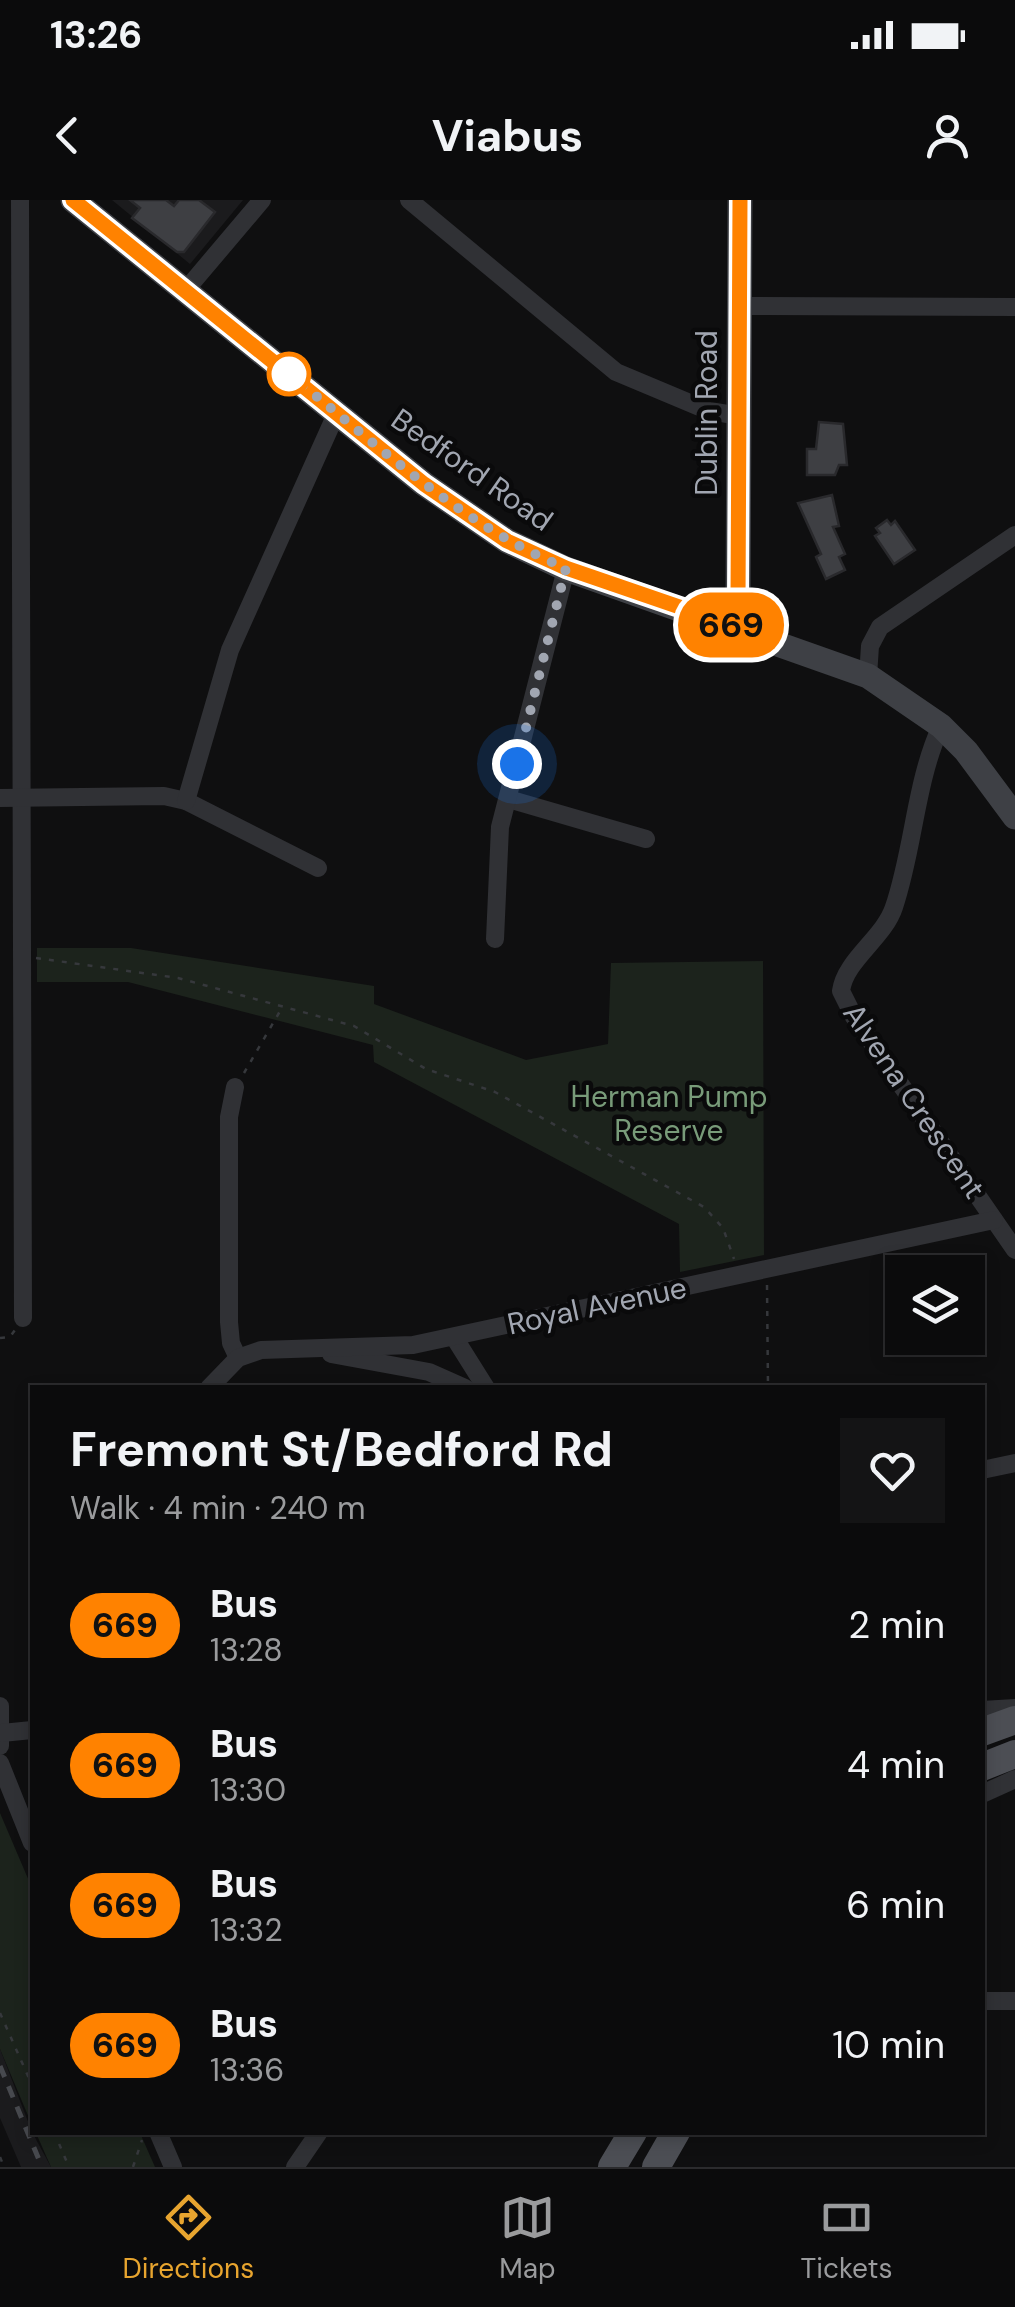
<!DOCTYPE html>
<html lang="en">
<head>
<meta charset="utf-8">
<style>
  body { margin:0; font-family:"DM Sans",sans-serif; background:#141415; color:#f1f3f6; height:100vh; display:flex; flex-direction:column; font-size:38px; white-space:nowrap }
  * { box-sizing:border-box; margin:0 }
  p { font-size:32px; color:#9a9b9d }
  .icon { flex:none; width:55px; height:55px; fill:none; stroke:currentColor; stroke-width:2; stroke-linecap:round; stroke-linejoin:round }
  .map { position:relative; flex:1; overflow:hidden }
  .sheet { position:absolute; left:30px; top:1185px; width:955px; height:750px; display:flex; flex-direction:column; background:#0b0b0c; border-radius:0px; box-shadow:0 5px 15px #0003,0 0 0 2px #2b2b2d }
  .sheet>* { flex:none }
  .badge { padding:0 20px; border-radius:32px; font-size:35px; line-height:65px }
  .tools { position:absolute; left:885px; top:1055px; display:grid; gap:20px }
  .tools a { display:grid; place-items:center; width:100px; height:100px; border-radius:0px; background:#0b0b0c; box-shadow:0 5px 15px #0003,0 0 0 2px #2b2b2d; font-size:50px }
  .you { position:absolute; width:50px; height:50px; margin:-25px; border:8px solid #fff; border-radius:50%; background:#1a73e8; box-shadow:0 0 0 15px #1a73e833 }
  .map>.badge { position:absolute; translate:-50% -50%; box-shadow:0 0 0 5px #fff }
  .round { display:grid; place-items:center; flex:none; width:105px; height:105px; border-radius:0px; background:#141415 }
  .headline { display:flex; align-items:center; justify-content:space-between; height:170px; padding:0 40px }
  h1 { font-size:48px; font-weight:700; line-height:75px }
  ul { padding:0; list-style:none }
  li { display:flex; align-items:center; gap:30px; height:140px; padding:0 40px }
  li div { flex:1 }
  li b { display:block; font-size:38px }
  li em { font-style:normal }
  li .badge { min-width:110px; font-weight:700; text-align:center }
  .status { display:flex; justify-content:space-between; align-items:center; height:70px; padding:0 50px; background:#0b0b0c; direction:ltr }
  .status svg { height:28px; fill:currentColor }
  header { display:flex; justify-content:space-between; align-items:center; height:130px; padding:0 40px; background:#0b0b0c; font-size:45px; font-weight:700 }
  .menu { display:flex; justify-content:space-around; align-items:center; height:140px; border-top:2px solid #2b2b2d; background:#0b0b0c; font-size:28px; color:#9a9b9d }
  .menu a { display:grid; justify-items:center; gap:5px }
  .menu .on { color:#e8a52f }
  .map>svg:first-child { display:block }
  .built { fill:#1b1b1d }
  .green { fill:#1c231c }
  .building { fill:#3e3f43; stroke:#29292c; stroke-width:2.5 }
  .lines { fill:none; stroke-linecap:round; stroke-linejoin:round }
  .path { stroke:#36383c; stroke-width:2.5; stroke-dasharray:5 8; stroke-linecap:butt }
  .minor { stroke:#303135; stroke-width:18 }
  .secondary { stroke:#3e4045; stroke-width:25 }
  .primary { stroke:#4c4e54; stroke-width:28 }
  .rail { stroke:#47494e; stroke-width:5; stroke-dasharray:12 10; stroke-linecap:butt }
  .line-casing { stroke:#fff; stroke-width:22 }
  .line { stroke:#ff8200; stroke-width:15 }
  .walk { stroke:#a1a6b1; stroke-width:10; stroke-dasharray:0 18 }
  .stop-dot { fill:#fff; stroke:#ff8200; stroke-width:5 }
  .labels { text-anchor:middle; stroke-width:9; stroke-linejoin:round; paint-order:stroke }
  .street-label { font-size:30px; fill:#a1a6b1; stroke:#0a0a0b }
  .park-label { font-size:30px; fill:#789b79; stroke:#0a0a0b }
</style>
</head>
<body>
<div class="status"><b>13:26</b><svg viewBox="0 0 49 12"><path d="M0 12V9h3v3zM5 12V6h3v6zM10 12V3h3v9zM15 12V0h3v12zM26 1h20v11H26zM47 4h2v5h-2z"/></svg></div>
<header><svg class="icon" aria-label="back" viewBox="0 0 24 24"><path d="M15 5l-7 7 7 7"/></svg>Viabus<svg class="icon" aria-label="person" viewBox="0 0 24 24"><circle cx="12" cy="8" r="4"/><path d="M4 21q1-7 8-7t8 7"/></svg></header>
<div class="map">
<svg width="1015" height="1967" viewBox="0 0 1015 1967">
  <rect width="100%" height="100%" fill="#0f0f10"/>
  <g class="built">
    <path d="M112,0H243L190,64Z"/>
    <path d="M0,1849L32,1932L51,1967H21L0,1918Z"/>
  </g>
  <g class="green">
    <path d="M37,748H131L374,786V804L526,860L608,844L611,763L763,761L764,1055L680,1072L679,1024L374,862L373,845L128,782H37Z"/>
    <path d="M0,1613L32,1688V1925L0,1849Z"/>
    <path d="M36,1933H140L155,1967H51Z"/>
  </g>
  <g class="building">
    <path d="M130,0H166L174,6L179,0H199L215,12L184,52H177L132,18L140,8Z"/>
    <path d="M819,222L843,224L847,265H839L835,275H807V249H816Z"/>
    <path d="M832,295L839,326L833,327L845,354L839,357L845,370L826,379L816,357L821,354L798,303Z"/>
    <path d="M887,320L891,325L895,321L915,350L894,364L875,336L880,333L876,328Z"/>
  </g>
  <g class="lines">
    <g class="path">
      <path d="M36,758L178,778L354,826L426,869L495,892L704,1007L723,1028L734,1059"/>
      <path d="M244,873L283,806"/>
      <path d="M767,1085L768,1188"/>
      <path d="M0,1138L10,1137L15,1130"/>
      <path d="M0,1813L32,1885"/>
      <path d="M54,1932L69,1967"/>
      <path d="M0,1957L4,1967"/>
      <path d="M133,1967L142,1940"/>
    </g>
    <g class="minor">
      <path d="M20,0L23,1118"/>
      <path d="M409,0L616,172L709,211L740,216"/>
      <path d="M185,91L262,0"/>
      <path d="M740,106L1015,107"/>
      <path d="M868,476L870,446L880,427L1015,335"/>
      <path d="M941,526C915,583 914,648 894,707C884,738 845,760 841,791L854,817L1015,1050"/>
      <path d="M0,598L164,596L186,601L318,668"/>
      <path d="M508,599L646,639"/>
      <path d="M186,601L230,450L337,212"/>
      <path d="M495,739L500,627L566,369"/>
      <path d="M235,887L229,917V1122L231,1143L238,1158"/>
      <path d="M454,1137L486,1188"/>
      <path d="M331,1154L429,1172L465,1188"/>
      <path d="M209,1188L238,1158L261,1150L413,1145L994,1020"/>
      <path d="M982,1270L1015,1263"/>
      <path d="M0,1506V1546"/>
      <path d="M982,1510L1015,1508"/>
      <path d="M2,1533L32,1530"/>
      <path d="M0,1563L32,1643"/>
      <path d="M982,1594L1015,1579"/>
      <path d="M982,1801H1015"/>
      <path d="M158,1932L173,1967"/>
      <path d="M295,1967L319,1932"/>
    </g>
    <g class="secondary">
      <path d="M73,0L424,284L507,341L566,369L868,476L941,526L966,551L1015,617"/>
      <path d="M731,425L738,401L740,0"/>
    </g>
    <g class="primary">
      <path d="M982,1532L1015,1520"/>
      <path d="M982,1567L1015,1554"/>
      <path d="M612,1967L633,1932"/>
      <path d="M656,1967L676,1932"/>
    </g>
    <path class="rail" d="M0,1866L42,1967"/>
  </g>
  <g class="lines">
    <g class="line-casing">
      <path id="line" d="M73,0L424,284L507,341L566,368L732,425L738,401L740,0"/>
    </g>
    <use href="#line" class="line"/>
    <path class="walk" d="M289,174C372,240 462,326 566,368L517,564"/>
  </g>
  <circle class="stop-dot" cx="289" cy="174" r="20"/>
  <g class="labels">
    <g class="street-label">
      <text transform="translate(707 213) rotate(-90)" y="10">Dublin Road</text>
      <text transform="translate(472 270) rotate(35)" y="10">Bedford Road</text>
      <text transform="translate(914 901) rotate(56)" y="10">Alvena Crescent</text>
      <text transform="translate(597 1106) rotate(-12)" y="10">Royal Avenue</text>
    </g>
    <g class="park-label">
      <text x="669" y="907">Herman Pump<tspan x="669" dy="34">Reserve</tspan></text>
    </g>
  </g>
</svg>
<div class="tools">
<a><svg class="icon" aria-label="layers" viewBox="0 0 24 24"><path d="M12 4l9 5-9 5-9-5zM3 14l9 5 9-5"/></svg></a>
</div>
<div class="you" style="left:517px;top:564px"></div>
<b class="badge" style="left:731px;top:425px;background:#ff8200;color:#111">669</b>
<section class="sheet">
<div class="headline"><div><h1>Fremont St/Bedford Rd</h1><p>Walk · 4 min · 240 m</p></div><a class="round"><svg class="icon" aria-label="heart" viewBox="0 0 24 24"><path d="M12 20l-8-8c-3-5 5-10 8-4 3-6 11-1 8 4z"/></svg></a></div>
<ul>
<li><span class="badge" style="background:#ff8200;color:#111">669</span><div><b>Bus</b><p>13:28</p></div><em>2 min</em></li>
<li><span class="badge" style="background:#ff8200;color:#111">669</span><div><b>Bus</b><p>13:30</p></div><em>4 min</em></li>
<li><span class="badge" style="background:#ff8200;color:#111">669</span><div><b>Bus</b><p>13:32</p></div><em>6 min</em></li>
<li><span class="badge" style="background:#ff8200;color:#111">669</span><div><b>Bus</b><p>13:36</p></div><em>10 min</em></li>
</ul>
</section>
</div>
<nav class="menu">
<a class="on"><svg class="icon" aria-label="directions" viewBox="0 0 24 24"><path d="M12 3l9 9-9 9-9-9zM9 14v-3h6M13 9l2 2-2 2"/></svg>Directions</a>
<a><svg class="icon" aria-label="map" viewBox="0 0 24 24"><path d="M3 6l6-2 6 2 6-2v14l-6 2-6-2-6 2zM9 4v14M15 6v14"/></svg>Map</a>
<a><svg class="icon" aria-label="tickets" viewBox="0 0 24 24"><path d="M3 7h18v10H3zM15 7v10"/></svg>Tickets</a>
</nav>
</body>
</html>
